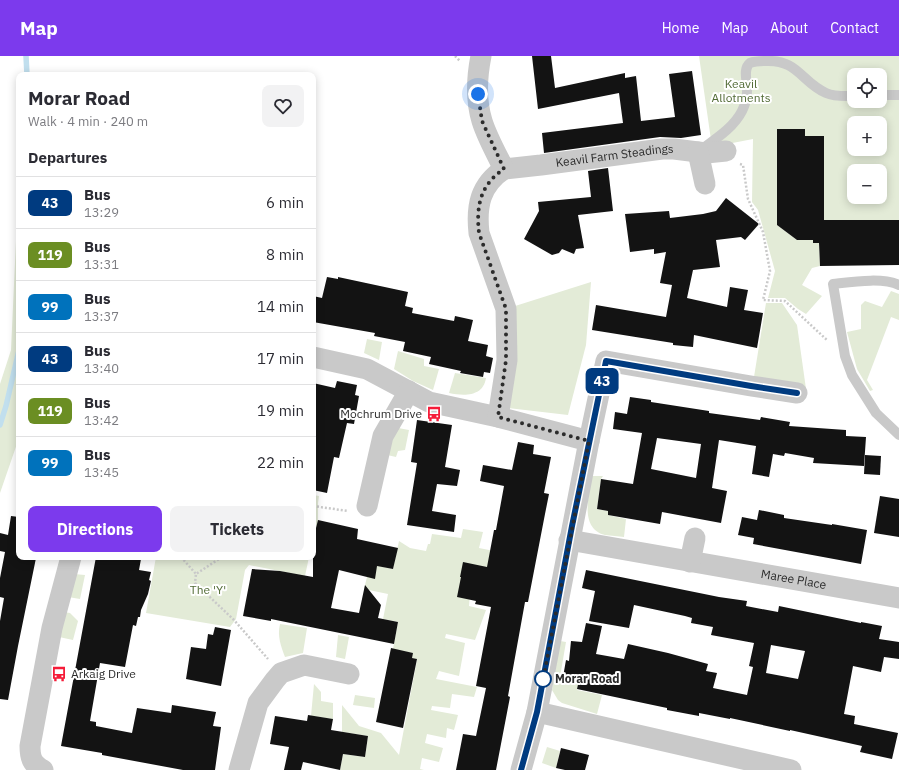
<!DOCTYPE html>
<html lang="en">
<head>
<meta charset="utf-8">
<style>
  body { margin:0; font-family:"IBM Plex Sans",sans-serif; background:#f2f2f3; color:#2b2b33; height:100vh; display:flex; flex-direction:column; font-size:15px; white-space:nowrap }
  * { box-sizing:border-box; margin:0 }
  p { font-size:13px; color:#7c7c81 }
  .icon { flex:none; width:22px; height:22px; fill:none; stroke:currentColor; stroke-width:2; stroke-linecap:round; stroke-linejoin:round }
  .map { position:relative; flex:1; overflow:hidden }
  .drawer { position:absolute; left:16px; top:16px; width:300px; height:488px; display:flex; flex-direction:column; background:#fff; border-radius:8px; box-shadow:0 2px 10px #0003 }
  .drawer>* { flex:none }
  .badge { padding:0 8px; border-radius:6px; font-size:14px; line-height:26px }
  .buttons { position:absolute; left:847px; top:12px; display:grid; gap:8px }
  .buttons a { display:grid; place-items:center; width:40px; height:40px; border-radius:8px; background:#fff; box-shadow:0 2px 10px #0003; font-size:20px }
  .you { position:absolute; width:20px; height:20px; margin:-10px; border:3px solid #fff; border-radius:50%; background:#1a73e8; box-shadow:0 0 0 6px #1a73e833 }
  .map>.badge { position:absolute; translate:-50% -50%; box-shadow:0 0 0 2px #fff }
  h2 { padding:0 12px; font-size:15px; line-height:36px }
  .round { display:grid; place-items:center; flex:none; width:42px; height:42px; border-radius:8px; background:#f2f2f3 }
  .summary { display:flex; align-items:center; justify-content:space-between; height:68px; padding:0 12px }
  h1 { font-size:19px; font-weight:800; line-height:30px }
  .button { display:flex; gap:8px; margin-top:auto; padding:8px 12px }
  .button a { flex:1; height:46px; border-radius:8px; background:#7c3aed; color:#fff; font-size:16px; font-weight:800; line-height:46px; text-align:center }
  .button a+a { background:#f2f2f3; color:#2b2b33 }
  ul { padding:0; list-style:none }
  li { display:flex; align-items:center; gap:12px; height:52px; padding:0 12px; border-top:1px solid #e1e1e2 }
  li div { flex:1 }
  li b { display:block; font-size:15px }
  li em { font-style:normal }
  li .badge { min-width:44px; font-weight:700; text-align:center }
  header { display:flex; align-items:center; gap:24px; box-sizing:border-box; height:56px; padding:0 20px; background:#7c3aed; color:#fff }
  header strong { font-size:19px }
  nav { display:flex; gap:22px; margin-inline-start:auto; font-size:14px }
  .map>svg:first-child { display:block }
  .green { fill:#e3ebd7; fill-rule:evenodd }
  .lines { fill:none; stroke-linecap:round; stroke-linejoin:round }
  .stream { stroke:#c1dfee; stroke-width:5.5 }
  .building { fill:#131313; fill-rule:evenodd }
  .path { stroke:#c9c9c9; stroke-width:2.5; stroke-dasharray:2 2; stroke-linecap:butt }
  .service { stroke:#c9c9c9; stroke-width:10 }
  .minor { stroke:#c9c9c9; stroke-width:21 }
  .line-casing { stroke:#fff; stroke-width:9 }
  .line { stroke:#003b80; stroke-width:6 }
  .walk { stroke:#2c2c2c; stroke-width:4; stroke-dasharray:0 7.2 }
  .stop-dot { fill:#fff; stroke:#003b80; stroke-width:2 }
  .labels { text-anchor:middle; stroke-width:4; stroke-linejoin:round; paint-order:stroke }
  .park-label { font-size:12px; fill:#526b36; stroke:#fff }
  .street-label { font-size:12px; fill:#2c2c2c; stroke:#fff }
  .poi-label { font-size:12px; fill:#2c2c2c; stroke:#fff; text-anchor:end }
  .stop-label { font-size:12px; font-weight:bold; fill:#2c2c2c; stroke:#fff; text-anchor:start }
</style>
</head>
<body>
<header>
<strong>Map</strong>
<nav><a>Home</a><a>Map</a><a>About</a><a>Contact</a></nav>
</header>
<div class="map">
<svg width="899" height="714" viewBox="0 0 899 714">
  <rect width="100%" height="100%" fill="#fff"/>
  <g class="green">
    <path d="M699,0H899V164H824V80H805V73H777V169L797,184H813V187H819L820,210L812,212L802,229L822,240L806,258L798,253L785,242H768L775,215L758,154L752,146L753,83L712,91ZM854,19H880V45H854ZM854,67H880V93H854ZM854,115H880V141H854Z"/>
    <path d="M19,119V382L0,437V328L11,294Z"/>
    <path d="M591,226L586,289L568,359L500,351L506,253Z"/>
    <path d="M891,235L899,238V264L891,261L867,324L873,334L870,335L857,313L847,276L861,273V249L865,245L882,251Z"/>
    <path d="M766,247H782L797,269L806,333L753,327Z"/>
    <path d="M367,283L382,286L379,304L364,297Z"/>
    <path d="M398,295L424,303V310L439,313L433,334L413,325L394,313Z"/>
    <path d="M455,317L486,322C483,341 464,340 449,337Z"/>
    <path d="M393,371L409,374L405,394L398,395L396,401L383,398Z"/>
    <path d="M592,420H603L601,423L597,453L608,455V459L626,463L624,481C618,480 611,480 605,479C579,472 589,439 592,420Z"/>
    <path d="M313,439L319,440L318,447V464L313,484Z"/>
    <path d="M463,473L483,476L479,492L499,496L470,538L469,550L486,554L475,584L446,578L445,582L465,587L459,620L439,615L436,623L477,631L474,641L452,638L450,652L432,650L431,654L458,659L454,674L447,672L446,682L427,678L425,687L443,692L439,706L422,702L420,713L424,714H340L343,698L365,701L368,680L342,676V649L359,670L381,677L399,699L417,604L412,602V597L393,593L398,566L383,563L388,538L364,533L367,521L375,509L393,513L399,485L410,492L426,495L428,488H430L432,478L461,482Z"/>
    <path d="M156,501H309L305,520L249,509L245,514L236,563L230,571L146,557Z"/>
    <path d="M74,518L85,519L80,543L68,541Z"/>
    <path d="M64,556L70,557L78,565L73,584L59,581Z"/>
    <path d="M280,568L307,572L303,597L285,601C281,590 277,580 280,568Z"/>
    <path d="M338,579L349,581L345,603L336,601Z"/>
    <path d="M560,585L566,586L560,621L579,625L577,634L602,639L597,658L562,647L558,644L552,634Z"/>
    <path d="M314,628L321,636V645L333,647V663L311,660Z"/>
    <path d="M355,639L375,642L374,652L353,649Z"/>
    <path d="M547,691L560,695L556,712L542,707Z"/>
  </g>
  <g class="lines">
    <g class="stream">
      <path d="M26,0L27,19"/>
      <path d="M0,369L6,350L19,294"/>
    </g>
  </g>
  <g class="building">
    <path d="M532,0H551L555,32L625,17V22L636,20L641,65L675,61L669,18L692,15L701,79L681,82L660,81L544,97L542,77L623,67L619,37L538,53Z"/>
    <path d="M777,73H805V80H824V164H899V209L820,210L819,187H813V184H797L777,169Z"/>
    <path d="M608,112L613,155L578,159L584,192L576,193L574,198L562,193L559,197L552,199L524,183L539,155L538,146L591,141L588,115Z"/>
    <path d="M726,142L759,168L745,184L741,181L716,184L720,211L693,214L687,242L727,251L730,231L748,234L744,254L763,257L757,292L694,279L693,291L673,289V287L592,274L596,249L666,261L672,229L660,227L666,196L654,198V193L630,196L625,158L669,155L670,162L703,158L716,155Z"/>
    <path d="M327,221L338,223V221L408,236L405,250L413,252L412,257L454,265L455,260L473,264L468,285L488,289L486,300L493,302L490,317L484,316L483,321L460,317L461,315L429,308L431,301L403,295L405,286L374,280L375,277L313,266V240L322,242Z"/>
    <path d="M337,325L357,329L355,339L359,340L354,368L347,367L339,402L334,401L327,437L313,434V327L335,332Z"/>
    <path d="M630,341L651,344V346L709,355V357L760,364L761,361L790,366L789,370L846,374V380L866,381L864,410L813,407L814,402L785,397L784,400L773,398L769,421L752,418L756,390L719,384L712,432L727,435L721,467L662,456L660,468L608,459V455L597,453L601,423L633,428L642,377L613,373L615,356L627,358ZM657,382L701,388L696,422L651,413Z"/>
    <path d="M417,364L452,369L445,411L460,414L457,430L437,428L432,455L456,459L454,476L407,469L417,407L411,406Z"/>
    <path d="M518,386L534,389L533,398L551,401L544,437L549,438L545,458L528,546H525L508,640L510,641L496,714H456L463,678L476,680L486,632L476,630L491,551L475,548L476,545L457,541L461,521H460L463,506L487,511L494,474H496L504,430L480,425L483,409L512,414Z"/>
    <path d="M865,399L881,400L880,419L864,418Z"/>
    <path d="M880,440L899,443V481L874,477Z"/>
    <path d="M759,454L784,459V462L832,469V468L867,474L861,508L753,488L754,482L738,479L742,461L757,464Z"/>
    <path d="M11,460L19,461V501L36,502L18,590L8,644L0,643V565L4,542L0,541V522L5,496L0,495V477L8,479Z"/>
    <path d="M318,464L358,473L357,483L398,492L393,513L377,510L375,523L339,514L331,552L359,557L365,529L381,549L378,562L398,566L394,588L271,563V565L243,560L252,513L280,515L313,521V484Z"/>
    <path d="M96,501H130L141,503L139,514L151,516L149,524L151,525L148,538L141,554L140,561H138L136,570L133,569L125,611L100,607L90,665L96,666V670L132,677L137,652L171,657L172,649L216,656L213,670L221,671L215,714H183L102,699V697L61,690Z"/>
    <path d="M586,514L719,541L747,545L746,550L778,556L779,550L861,567V566L882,570L879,583L899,586V603L884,601L881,616L853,610L844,658L855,660L854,668L898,677L892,703L860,696L862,690L790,674V675L730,662V663L699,657V660L667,654V652L577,633L579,624L563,621L566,604L569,605L571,585L582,586L586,567L602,570L596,598L624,603L628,588L668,597L708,608L706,615L717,617L713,632L747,639L753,611L749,610L754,587L711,579L713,571L691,567L692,562L685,560L634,549L629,572L589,565L595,535L582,532ZM771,589L805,595L798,623L766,617Z"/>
    <path d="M215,571L231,574L221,630L186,623L191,591L206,593L208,578L213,579Z"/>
    <path d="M391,592L413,597L412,602L417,603L403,672L376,666Z"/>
    <path d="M308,659L333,663L331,674L368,680L365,701L343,698L340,714L303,706L301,714H284L289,691L270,688L275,660L307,665Z"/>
    <path d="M561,692L589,699L585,714H565L556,712Z"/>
  </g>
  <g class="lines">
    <g class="path">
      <path d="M455,0L460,5"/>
      <path d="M740,108L743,109L748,143L763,176L770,215L763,244L785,245L828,285"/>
      <path d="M313,450L348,455"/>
      <path d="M181,501L196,518"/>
      <path d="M222,501L196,518L195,527L234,564L268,603"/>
    </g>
    <g class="service">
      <path d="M880,39H899"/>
      <path d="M702,93C717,82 734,71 742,55C745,49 747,42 747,36C748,27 742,13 750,7C755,5 760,5 765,5C798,3 801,26 826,37C835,41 845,40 854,40"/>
      <path d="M899,229C883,221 851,226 833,228L845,300L852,319L876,357L899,379"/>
    </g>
    <g class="minor">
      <path id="s1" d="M481,0C477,20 476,45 482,65C487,81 496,97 504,113L541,109L662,93H674L706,97L726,95"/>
      <path d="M698,96L705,128"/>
      <path d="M313,301L367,313L429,346L498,361L589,385"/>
      <path d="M498,361L507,304L506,253L479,177C476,150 480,129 504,113"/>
      <path d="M367,450L383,380L409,335"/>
      <path id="s2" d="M569,484L899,542"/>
      <path d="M690,506L695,482"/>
      <path d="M537,656L791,714"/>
      <path d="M43,714C32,708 30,702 30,690L52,572L71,501"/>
      <path d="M239,714L258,647L275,624L281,617L304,609L349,618"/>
      <path d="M521,714L537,656L589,385L606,305L751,330L797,337"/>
    </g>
  </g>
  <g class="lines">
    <g class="line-casing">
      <path id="line" d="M521,714L537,656L572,470L606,305L751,330L797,337"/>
    </g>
    <use href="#line" class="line"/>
    <path class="walk" d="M478,38L482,65L504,113C480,129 476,150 479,177L506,253V304L498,361L589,385L543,624V623"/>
  </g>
  <defs>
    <g id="bus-bare" transform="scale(1.2)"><path d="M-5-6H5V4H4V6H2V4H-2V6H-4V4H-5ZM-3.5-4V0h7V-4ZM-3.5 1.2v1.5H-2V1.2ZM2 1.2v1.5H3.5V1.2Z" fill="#f51c39" stroke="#fff" stroke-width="2.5" paint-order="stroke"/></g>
  </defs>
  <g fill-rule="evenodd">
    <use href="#bus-bare" x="434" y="358"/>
    <use href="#bus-bare" x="59" y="618"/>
  </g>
  <circle class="stop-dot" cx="543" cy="623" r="8"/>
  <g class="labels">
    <g class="park-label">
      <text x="741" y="32">Keavil<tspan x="741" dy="14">Allotments</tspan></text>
      <text x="208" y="538">The 'Y'</text>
    </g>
    <g class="street-label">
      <text dy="4" stroke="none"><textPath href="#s1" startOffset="230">Keavil Farm Steadings</textPath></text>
      <text dy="4" stroke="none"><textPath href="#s2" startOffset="228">Maree Place</textPath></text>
    </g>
    <g class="poi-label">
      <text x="422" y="362">Mochrum Drive</text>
      <text x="71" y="622" text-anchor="start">Arkaig Drive</text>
    </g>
    <g class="stop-label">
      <text x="555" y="627">Morar Road</text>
    </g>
  </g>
</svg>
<div class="buttons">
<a><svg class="icon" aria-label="locate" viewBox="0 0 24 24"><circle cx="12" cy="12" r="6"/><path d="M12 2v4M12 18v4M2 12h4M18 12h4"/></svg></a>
<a>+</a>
<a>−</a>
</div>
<div class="you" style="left:478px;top:38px"></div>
<b class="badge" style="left:602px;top:325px;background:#003b80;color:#fff">43</b>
<section class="drawer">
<div class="summary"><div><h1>Morar Road</h1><p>Walk · 4 min · 240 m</p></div><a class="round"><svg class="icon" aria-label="heart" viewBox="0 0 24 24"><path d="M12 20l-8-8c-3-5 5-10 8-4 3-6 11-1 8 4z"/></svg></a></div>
<h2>Departures</h2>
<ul>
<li><span class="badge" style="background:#003b80;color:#fff">43</span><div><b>Bus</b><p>13:29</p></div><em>6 min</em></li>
<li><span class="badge" style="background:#6b8e23;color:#fff">119</span><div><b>Bus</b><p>13:31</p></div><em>8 min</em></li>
<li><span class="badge" style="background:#0072bc;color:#fff">99</span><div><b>Bus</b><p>13:37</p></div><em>14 min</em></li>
<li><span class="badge" style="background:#003b80;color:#fff">43</span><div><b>Bus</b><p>13:40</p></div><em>17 min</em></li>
<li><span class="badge" style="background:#6b8e23;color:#fff">119</span><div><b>Bus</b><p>13:42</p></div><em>19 min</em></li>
<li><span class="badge" style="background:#0072bc;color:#fff">99</span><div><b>Bus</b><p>13:45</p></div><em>22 min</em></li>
</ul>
<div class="button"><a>Directions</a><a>Tickets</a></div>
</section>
</div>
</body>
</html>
